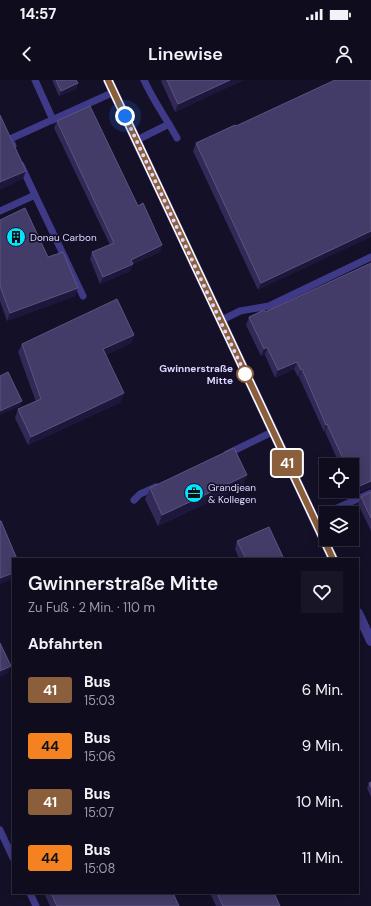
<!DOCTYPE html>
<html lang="de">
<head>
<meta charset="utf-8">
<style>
  body { margin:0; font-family:"DM Sans",sans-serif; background:#181527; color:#f1f3f6; height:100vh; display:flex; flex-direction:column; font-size:15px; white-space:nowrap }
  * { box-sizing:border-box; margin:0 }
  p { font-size:13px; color:#9b9ba4 }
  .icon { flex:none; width:22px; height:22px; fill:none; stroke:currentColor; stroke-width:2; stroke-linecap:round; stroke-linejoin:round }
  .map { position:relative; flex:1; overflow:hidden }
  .panel { position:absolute; left:12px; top:478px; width:347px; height:336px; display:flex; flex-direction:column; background:#0f0c1e; border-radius:0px; box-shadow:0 2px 10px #0003,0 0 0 1px #2f2c3c }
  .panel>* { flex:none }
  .badge { padding:0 8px; border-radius:3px; font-size:14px; line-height:26px }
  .tools { position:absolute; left:319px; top:378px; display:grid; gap:8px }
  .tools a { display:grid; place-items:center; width:40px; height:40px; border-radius:0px; background:#0f0c1e; box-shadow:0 2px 10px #0003,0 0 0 1px #2f2c3c; font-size:20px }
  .you { position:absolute; width:20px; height:20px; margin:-10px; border:3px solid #fff; border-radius:50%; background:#1a73e8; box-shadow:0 0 0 6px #1a73e833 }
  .map>.badge { position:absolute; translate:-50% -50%; box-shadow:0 0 0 2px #fff }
  h2 { padding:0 16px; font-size:15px; line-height:36px }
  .round { display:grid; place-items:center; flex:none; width:42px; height:42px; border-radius:0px; background:#181527 }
  .overview { display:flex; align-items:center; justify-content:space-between; height:68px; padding:0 16px }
  h1 { font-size:19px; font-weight:600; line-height:30px }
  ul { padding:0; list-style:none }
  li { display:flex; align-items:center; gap:12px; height:56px; padding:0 16px }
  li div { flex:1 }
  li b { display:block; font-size:15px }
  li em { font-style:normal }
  li .badge { min-width:44px; font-weight:700; text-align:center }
  .status { display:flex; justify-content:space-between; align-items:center; height:28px; padding:0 20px; background:#0f0c1e; direction:ltr }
  .status svg { height:11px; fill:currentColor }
  header { display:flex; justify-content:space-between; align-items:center; height:52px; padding:0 16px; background:#0f0c1e; font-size:18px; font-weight:600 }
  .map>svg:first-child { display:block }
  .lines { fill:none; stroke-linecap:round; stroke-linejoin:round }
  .lane { stroke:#3e3a87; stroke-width:7 }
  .street { stroke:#3e3a87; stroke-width:10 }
  .wall { fill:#322956 }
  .shaded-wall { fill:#1e173c }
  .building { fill:#443c68; stroke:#5c5480 }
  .line-casing { stroke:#fff; stroke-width:9 }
  .line { stroke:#8b5e3c; stroke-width:6 }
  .walk { stroke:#dcd7ff; stroke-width:4; stroke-dasharray:0 7.2 }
  .stop-dot { fill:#fff; stroke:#8b5e3c; stroke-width:2 }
  .labels { text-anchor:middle; stroke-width:3.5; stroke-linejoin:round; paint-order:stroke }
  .poi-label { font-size:10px; fill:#dcd7ff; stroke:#141028; text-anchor:start }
  .stop-label { font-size:10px; font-weight:bold; fill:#dcd7ff; stroke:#141028; text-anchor:end }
</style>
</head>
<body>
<div class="status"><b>14:57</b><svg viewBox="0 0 49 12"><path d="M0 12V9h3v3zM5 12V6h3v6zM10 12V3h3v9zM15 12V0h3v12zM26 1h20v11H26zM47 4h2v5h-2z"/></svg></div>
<header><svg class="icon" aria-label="back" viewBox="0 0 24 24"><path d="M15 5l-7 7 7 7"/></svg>Linewise<svg class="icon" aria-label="person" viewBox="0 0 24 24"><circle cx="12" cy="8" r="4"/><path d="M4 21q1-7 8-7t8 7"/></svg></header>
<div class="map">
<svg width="371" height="826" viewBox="0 0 371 826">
  <rect width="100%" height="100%" fill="#141028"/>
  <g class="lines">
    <g class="lane">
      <path d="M35,0L53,40"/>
      <path d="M144,0C153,20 166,38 177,58"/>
      <path d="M137,60L169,44"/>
      <path d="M13,66L10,59L114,12"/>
      <path d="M35,115L83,216"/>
      <path d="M0,131L35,115L21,85"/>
      <path d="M220,241L240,231L269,226L371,177"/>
      <path d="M227,374L272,352"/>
      <path d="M134,420L140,414L156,407"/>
      <path d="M326,433L371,413"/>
      <path d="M0,750L13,778"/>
      <path d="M30,813L36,826"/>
    </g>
    <g class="street">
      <path d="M108,0L333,479"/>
      <path d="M358,533L371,561"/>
    </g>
  </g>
  <g class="wall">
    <path d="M52,0H76L78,3L76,9L59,16Z"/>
    <path d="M162,0H243L175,32L161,1Z"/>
    <path d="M371,0L258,210L193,71L196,63L236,46Z"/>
    <path d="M57,41L138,126L162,165L160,172L133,184L130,191L100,204L90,179L92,172L110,165L54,48Z"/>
    <path d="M0,140L48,177L78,208L75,216L7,241L0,221Z"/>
    <path d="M371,183V408H369L354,415L352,410V385H340L325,352H324L299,297H298L294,289L275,298L265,275L261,276L246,245L249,237L265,232Z"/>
    <path d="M134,255L131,263L106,275L121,322L28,365L15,338L18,329L36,322L18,272L22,264Z"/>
    <path d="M243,406L158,446L145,419L150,408Z"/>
    <path d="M371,412V451L358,424L361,417Z"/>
    <path d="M237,461L284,479H239L235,469Z"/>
    <path d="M371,702V717L367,708L369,703Z"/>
    <path d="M44,813H173L179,826H50Z"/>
    <path d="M210,813H274L280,826H216Z"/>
  </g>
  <g class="shaded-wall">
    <path d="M230,0H243L175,32L178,24Z"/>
    <path d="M78,3L76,9L59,16L61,11Z"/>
    <path d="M26,91L23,99L0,110V102Z"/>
    <path d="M371,151V157L258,210L261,203Z"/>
    <path d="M162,165L160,172L133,184L130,191L100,204L103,197L131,180Z"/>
    <path d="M78,208L75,216L7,241L10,233Z"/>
    <path d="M134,255L131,263L100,278L103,269Z"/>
    <path d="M267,267L265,275L261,276L264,269Z"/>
    <path d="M297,282L294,289L275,298L278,290Z"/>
    <path d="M302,289L299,297H298L301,290Z"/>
    <path d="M124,313L121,322L28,365L31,357Z"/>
    <path d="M22,321L20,326L0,335V331Z"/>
    <path d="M327,344L325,352H324L326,345Z"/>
    <path d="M247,395L243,406L158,446L162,435Z"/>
    <path d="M371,401V408H369L354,415L357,407Z"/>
    <path d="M13,493V499L0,504V498Z"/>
    <path d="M11,586L8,593L0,597V591Z"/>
  </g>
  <g class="building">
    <path d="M56,0H76L78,3L61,11Z"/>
    <path d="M167,0H230L178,24Z"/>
    <path d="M335,0H371V151L261,203L196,63L235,45L236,46Z"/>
    <path d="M90,26L138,126L143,123L162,165L131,180L133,184L103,197L92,172L114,163L57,41Z"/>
    <path d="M0,35L26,91L0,102Z"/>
    <path d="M25,128L48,177L63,172L78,208L10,233L0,206V140Z"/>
    <path d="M371,183V401L357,407L352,397V385H346L327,344L326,345L302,289L301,290L297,282L278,290L267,267L264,269L249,237L264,230L265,232Z"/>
    <path d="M117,219L134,255L103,269L124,313L31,357L18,329L41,319L22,264Z"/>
    <path d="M8,292L22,321L0,331V296Z"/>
    <path d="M234,368L247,395L162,435L150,408Z"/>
    <path d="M371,412V438L361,417Z"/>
    <path d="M0,441H1L17,479H13V493L0,498Z"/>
    <path d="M269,447L284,479H246L237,461Z"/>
    <path d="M0,563L11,586L0,591Z"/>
    <path d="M371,702V708L369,703Z"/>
    <path d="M51,813H173L179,826H57Z"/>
    <path d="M217,813H274L280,826H223Z"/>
  </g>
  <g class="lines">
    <g class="line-casing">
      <path id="line" d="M108,0L333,479"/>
    </g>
    <use href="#line" class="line"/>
    <path class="walk" d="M125,36L245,294"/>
  </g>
  <defs>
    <g id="building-disc" transform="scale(1)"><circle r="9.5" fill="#03e4ff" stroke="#141028"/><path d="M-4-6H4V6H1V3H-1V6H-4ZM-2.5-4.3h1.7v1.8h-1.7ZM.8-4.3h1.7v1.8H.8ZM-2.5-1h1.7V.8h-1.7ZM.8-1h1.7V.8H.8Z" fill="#111"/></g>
    <g id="office-disc" transform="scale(1)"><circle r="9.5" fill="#03e4ff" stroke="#141028"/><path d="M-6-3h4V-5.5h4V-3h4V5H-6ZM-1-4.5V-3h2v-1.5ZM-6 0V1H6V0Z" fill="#111"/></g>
  </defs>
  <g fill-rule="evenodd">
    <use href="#building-disc" x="16" y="157"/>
    <use href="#office-disc" x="194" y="413"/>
  </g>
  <circle class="stop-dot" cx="245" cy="294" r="8"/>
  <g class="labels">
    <g class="poi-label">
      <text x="30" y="161">Donau Carbon</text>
      <text x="208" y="411">Grandjean<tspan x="208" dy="12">&amp; Kollegen</tspan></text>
    </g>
    <g class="stop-label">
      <text x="233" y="292">Gwinnerstraße<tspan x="233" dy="12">Mitte</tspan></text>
    </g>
  </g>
</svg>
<div class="tools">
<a><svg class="icon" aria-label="locate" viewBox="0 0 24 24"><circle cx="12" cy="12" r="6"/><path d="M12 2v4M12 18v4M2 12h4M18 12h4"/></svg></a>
<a><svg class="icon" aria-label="layers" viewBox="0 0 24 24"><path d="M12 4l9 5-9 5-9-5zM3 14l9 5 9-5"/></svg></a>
</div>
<div class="you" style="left:125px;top:36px"></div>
<b class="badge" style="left:287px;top:383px;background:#8b5e3c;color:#fff">41</b>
<section class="panel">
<div class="overview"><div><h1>Gwinnerstraße Mitte</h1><p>Zu Fuß · 2 Min. · 110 m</p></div><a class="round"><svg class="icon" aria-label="heart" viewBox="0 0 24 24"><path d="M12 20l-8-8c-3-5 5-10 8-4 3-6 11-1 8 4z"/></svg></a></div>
<h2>Abfahrten</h2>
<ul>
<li><span class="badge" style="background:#8b5e3c;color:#fff">41</span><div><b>Bus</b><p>15:03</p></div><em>6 Min.</em></li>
<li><span class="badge" style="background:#f58220;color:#111">44</span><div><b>Bus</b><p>15:06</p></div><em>9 Min.</em></li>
<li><span class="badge" style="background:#8b5e3c;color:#fff">41</span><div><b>Bus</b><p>15:07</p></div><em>10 Min.</em></li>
<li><span class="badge" style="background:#f58220;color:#111">44</span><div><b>Bus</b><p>15:08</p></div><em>11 Min.</em></li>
</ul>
</section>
</div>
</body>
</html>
